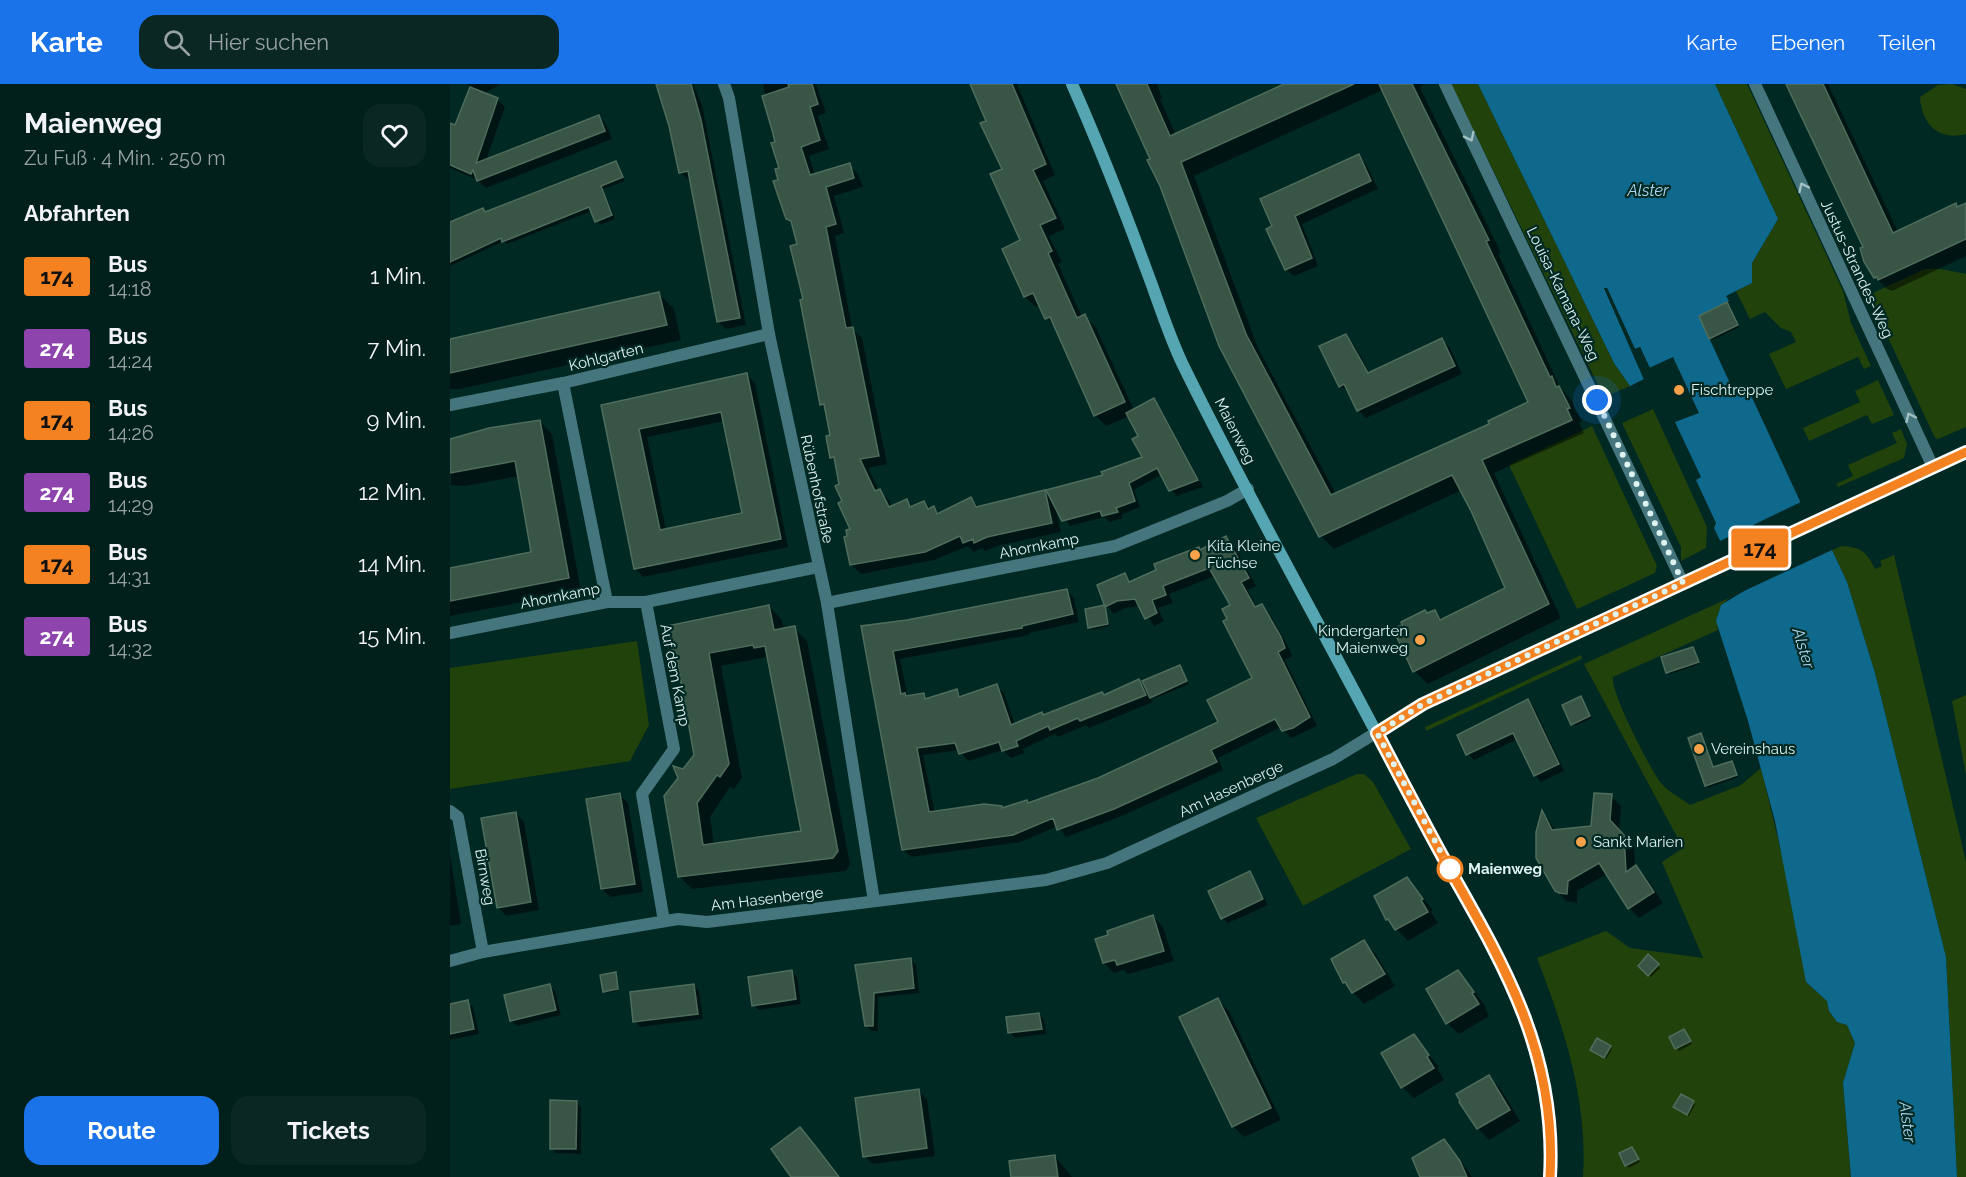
<!DOCTYPE html>
<html lang="de">
<head>
<meta charset="utf-8">
<style>
  body { margin:0; font-family:Raleway,sans-serif; background:#0b2724; color:#f1f3f6; height:100vh; display:flex; flex-direction:column; font-size:22px; white-space:nowrap }
  * { box-sizing:border-box; margin:0 }
  p { font-size:20px; color:#96a2a3 }
  .icon { flex:none; width:33px; height:33px; fill:none; stroke:currentColor; stroke-width:2; stroke-linecap:round; stroke-linejoin:round }
  .map { position:relative; flex:1; overflow:hidden }
  .details { display:flex; flex-direction:column; background:#011f1b; width:450px }
  .details>* { flex:none }
  .badge { padding:0 12px; border-radius:4px; font-size:21px; line-height:39px }
  .you { position:absolute; width:30px; height:30px; margin:-15px; border:4px solid #fff; border-radius:50%; background:#1a73e8; box-shadow:0 0 0 9px #1a73e833 }
  .map>.badge { position:absolute; translate:-50% -50%; box-shadow:0 0 0 3px #fff }
  h2 { padding:0 24px; font-size:22px; line-height:54px }
  .round { display:grid; place-items:center; flex:none; width:63px; height:63px; border-radius:18px; background:#0b2724 }
  .overview { display:flex; align-items:center; justify-content:space-between; height:102px; padding:0 24px }
  h1 { font-size:28px; font-weight:700; line-height:45px }
  .cta { display:flex; gap:12px; margin-top:auto; padding:12px 24px }
  .cta a { flex:1; height:69px; border-radius:18px; background:#1a73e8; color:#fff; font-size:24px; font-weight:700; line-height:69px; text-align:center }
  .cta a+a { background:#0b2724; color:#f1f3f6 }
  ul { padding:0; list-style:none }
  li { display:flex; align-items:center; gap:18px; height:72px; padding:0 24px }
  li div { flex:1 }
  li b { display:block; font-size:22px }
  li em { font-style:normal }
  li .badge { min-width:66px; font-weight:700; text-align:center }
  header { display:flex; align-items:center; gap:36px; box-sizing:border-box; height:84px; padding:0 30px; background:#1a73e8; color:#fff }
  header strong { font-size:28px }
  nav { display:flex; gap:33px; margin-inline-start:auto; font-size:21px }
  .search { width:420px; height:54px; background:#0b2724; display:flex; align-items:center; gap:15px; box-sizing:border-box; padding:0 21px; border-radius:18px; color:#96a2a3; font-size:22px }
  main { display:flex; flex:1; min-height:0 }
  .map>svg:first-child { display:block }
  .green { fill:#21420b }
  .water { fill:#0f698d }
  .pier { fill:#012924 }
  .shadow { fill:#0007; fill-rule:evenodd }
  .building { fill:#385545; stroke:#4f6d5c; stroke-width:1.5; fill-rule:evenodd }
  .lines { fill:none; stroke-linecap:round; stroke-linejoin:round }
  .street { stroke:#46767d; stroke-width:12 }
  .secondary { stroke:#55a6b2; stroke-width:12 }
  .oneway { stroke:#a1c0c1 }
  .line-casing { stroke:#fff; stroke-width:14 }
  .line { stroke:#f58220; stroke-width:9 }
  .walk { stroke:#def2ef; stroke-width:6; stroke-dasharray:0 10.8 }
  .poi-dot { fill:#f7a149; stroke:#012924; stroke-width:2 }
  .stop-dot { fill:#fff; stroke:#f58220; stroke-width:3 }
  .labels { text-anchor:middle; stroke-width:4.5; stroke-linejoin:round; paint-order:stroke }
  .street-label { font-size:15px; fill:#def2ef; stroke:#012924 }
  .poi-label { font-size:15px; fill:#def2ef; stroke:#012924; text-anchor:start }
  .stop-label { font-size:15px; font-weight:bold; fill:#def2ef; stroke:#012924; text-anchor:start }
  .water-label { font-size:16px; font-style:italic; fill:#acdaf4; stroke:#012924 }
</style>
</head>
<body>
<header>
<strong>Karte</strong>
<div class="search"><svg class="icon" aria-label="search" viewBox="0 0 24 24"><circle cx="10" cy="10" r="6"/><path d="M15 15l6 6"/></svg>Hier suchen</div>
<nav><a>Karte</a><a>Ebenen</a><a>Teilen</a></nav>
</header>
<main>
<section class="details">
<div class="overview"><div><h1>Maienweg</h1><p>Zu Fuß · 4 Min. · 250 m</p></div><a class="round"><svg class="icon" aria-label="heart" viewBox="0 0 24 24"><path d="M12 20l-8-8c-3-5 5-10 8-4 3-6 11-1 8 4z"/></svg></a></div>
<h2>Abfahrten</h2>
<ul>
<li><span class="badge" style="background:#f58220;color:#111">174</span><div><b>Bus</b><p>14:18</p></div><em>1 Min.</em></li>
<li><span class="badge" style="background:#8e44ad;color:#fff">274</span><div><b>Bus</b><p>14:24</p></div><em>7 Min.</em></li>
<li><span class="badge" style="background:#f58220;color:#111">174</span><div><b>Bus</b><p>14:26</p></div><em>9 Min.</em></li>
<li><span class="badge" style="background:#8e44ad;color:#fff">274</span><div><b>Bus</b><p>14:29</p></div><em>12 Min.</em></li>
<li><span class="badge" style="background:#f58220;color:#111">174</span><div><b>Bus</b><p>14:31</p></div><em>14 Min.</em></li>
<li><span class="badge" style="background:#8e44ad;color:#fff">274</span><div><b>Bus</b><p>14:32</p></div><em>15 Min.</em></li>
</ul>
<div class="cta"><a>Route</a><a>Tickets</a></div>
</section>
<div class="map">
<svg width="1516" height="1093" viewBox="0 0 1516 1093">
  <rect width="100%" height="100%" fill="#012924"/>
  <g class="green">
    <path d="M1001,0H1028L1164,279L1180,302L1154,313Z"/>
    <path d="M1265,0H1297L1393,207L1401,239L1421,282L1414,285L1408,273L1336,305L1319,270L1346,258L1341,248L1331,244L1315,228L1300,235L1286,207L1302,199V179L1328,135Z"/>
    <path d="M1502,0L1516,5V50C1489,57 1472,41 1470,13L1488,1Z"/>
    <path d="M1475,185H1491L1516,190V343L1488,355L1485,354L1420,215L1425,208Z"/>
    <path d="M1428,296L1444,331L1422,340L1417,331L1359,357L1353,344L1410,318L1405,307Z"/>
    <path d="M1203,325L1257,443L1256,464L1231,477V463L1172,339Z"/>
    <path d="M1142,342L1207,482L1205,489L1127,525L1059,381Z"/>
    <path d="M1451,345L1457,360L1454,374L1388,403L1386,400L1403,392L1398,381L1447,359L1442,349Z"/>
    <path d="M1392,462C1411,463 1417,468 1425,485L1432,482L1430,477L1444,471L1516,778V1093H1507L1496,873L1425,589L1397,498L1382,466Z"/>
    <path d="M1279,514C1269,523 1265,533 1268,546L1163,593C1160,608 1200,684 1210,698C1217,707 1231,714 1240,721L1291,701L1311,684L1340,805L1356,898L1377,917L1379,927L1387,938L1397,941L1405,959L1393,999L1401,1093H1133C1138,1016 1114,944 1087,874L1156,847L1180,864L1253,874L1212,778L1233,764L1134,580Z"/>
    <path d="M187,557L199,641L180,677L0,705V584Z"/>
    <path d="M1131,571L1132,575L976,647L975,643Z"/>
    <path d="M1516,611V691L1502,617Z"/>
    <path d="M907,690H914L923,698L961,765L853,822L806,734Z"/>
  </g>
  <path class="water" d="M1028,0H1265L1328,135L1302,179V199L1276,212L1279,217L1249,232L1284,308L1289,309L1298,305L1374,469L1382,466L1397,498L1425,589L1496,873L1507,1093H1401L1393,999L1405,959L1397,941L1387,938L1379,927L1377,917L1356,898L1325,737L1298,637L1266,537L1271,521L1294,507L1264,444L1266,439L1246,396L1251,393L1225,338L1249,329L1223,273L1199,284L1190,263L1185,265L1157,204H1154L1194,295L1180,302L1164,279Z"/>
  <g class="pier">
    <path d="M1154,204H1157L1185,265L1190,263L1201,286L1197,285L1189,267L1186,268L1197,294L1195,298Z"/>
    <path d="M1353,417L1376,465L1381,463L1382,466L1279,514L1278,511L1290,506L1268,458Z"/>
  </g>
  <g class="shadow">
    <path d="M18,0H51L33,10L47,15L55,23L36,76L149,32L156,40L162,55L36,104L28,96L0,84V40L6,43L21,5Z"/>
    <path d="M207,0H243L252,21L296,241L276,245L268,238L241,95H238L230,88L221,41Z"/>
    <path d="M313,0H366L376,29L368,32L379,65L359,72L365,91L399,81L408,90L413,103L384,112L394,149L385,152L402,244L412,254L437,380L418,384L429,407L439,416L442,423L457,417L463,423L474,418L489,430L521,415L530,424L594,408L601,414L694,374L690,353L679,332L656,342L645,331L606,244L597,234L590,221L586,223L575,213L554,165L571,157L554,85L538,37L521,0H567L605,91L593,97L615,145L599,152L612,178L608,180L632,233L634,232L645,242L684,326L703,316L709,322L753,403L726,412L712,390L684,406L690,423L671,431L673,434L659,438L655,433L620,442L605,421L611,448L547,462L535,467L532,464L524,468L518,462L484,476L411,490L401,480L402,446L394,418L387,379L381,373L382,352L376,325L371,320L349,161L344,141L338,135L326,59Z"/>
    <path d="M668,0H707L712,14L710,15L726,51L838,0H973L970,4L1051,169L1048,170L1110,303L1122,317L1132,338L1129,339L1134,349L1044,389L1111,534L978,600L964,587L977,531L985,527L993,536L1057,505L1012,406L884,465L871,452ZM933,6L1080,319L1041,341L886,410L808,264L744,92Z"/>
    <path d="M1336,0H1378L1448,148L1505,121L1508,124L1516,121V172L1442,207L1437,205L1425,193L1415,164Z"/>
    <path d="M908,72L916,80L928,105L852,140L868,182L844,192L836,185L818,145Z"/>
    <path d="M166,79L175,97L153,105L165,135L150,141L142,127L57,160L54,157L0,182V139L36,130Z"/>
    <path d="M209,210L224,225L231,256L10,305H0V256Z"/>
    <path d="M1277,219L1289,243L1263,256L1261,254Z"/>
    <path d="M896,252L904,260L920,290L992,256L1000,264L1012,290L916,334L908,326L900,309L890,302Z"/>
    <path d="M297,291L305,299L338,463L193,493L185,484L152,322ZM275,337L293,430L216,446L197,353Z"/>
    <path d="M89,337L102,350L131,507L0,532V485L83,469L69,392L15,402L1,401L0,355Z"/>
    <path d="M776,454L784,461L806,502L798,506L807,524L811,522L819,529L838,562L842,572L835,576L867,642L841,654L831,643L768,674L773,686L672,732L616,753L608,742L571,758L461,773L453,765L412,543L457,537L616,506L624,514L629,538L579,549V551L450,575L458,614L473,611L478,616L506,607L513,613L546,602L554,609L565,641L592,629L594,632L654,612L689,597L697,605L730,582L732,585L739,600L701,616L703,618L639,644L636,641L608,653L605,650L573,665L574,669L561,674L553,666L518,677L509,666L473,671L485,729L551,723L553,725L577,717L580,720L649,695L770,639L804,594L779,536L782,522L765,492L719,510L723,519L708,524L714,537L704,542L691,522L675,524L664,530L657,522L675,491L682,498Z"/>
    <path d="M319,522L332,536L334,546L344,544L357,557L400,780L396,787L242,805L229,792L234,687L245,672L228,574L224,570ZM316,573L319,577L353,748L264,761L260,733L280,703L284,705L292,694L271,582Z"/>
    <path d="M654,523L660,542L642,546L640,543Z"/>
    <path d="M1243,564L1250,580L1220,590L1218,588Z"/>
    <path d="M1131,614L1142,634L1125,642L1123,640Z"/>
    <path d="M1078,617L1084,623L1114,687L1091,698L1085,691L1068,655L1024,676L1018,670Z"/>
    <path d="M1251,651L1264,685L1282,679L1288,693L1258,704L1256,701Z"/>
    <path d="M170,711L178,719L193,808L160,813L152,805Z"/>
    <path d="M1161,712L1171,722L1169,747L1184,763L1185,784L1196,793L1213,819L1189,834L1179,824L1157,790L1127,807V819L1116,817L1106,806L1093,729L1106,747L1143,744Z"/>
    <path d="M65,729L74,738L89,826L56,832L48,823Z"/>
    <path d="M0,770L11,840L0,842Z"/>
    <path d="M800,789L818,821L778,839L772,834Z"/>
    <path d="M957,795L983,826L981,828L988,839L958,857L938,836L926,813Z"/>
    <path d="M703,832L713,843L724,877L678,890L674,886L664,889L654,879Z"/>
    <path d="M914,858L925,869L945,902L914,920L894,898Z"/>
    <path d="M1198,873L1210,884L1201,893L1190,882Z"/>
    <path d="M460,875L466,881L469,909L428,913V947H422L416,942L407,882Z"/>
    <path d="M1008,887L1034,920L1039,932L1009,950L997,939Z"/>
    <path d="M342,888L347,893L351,920L309,926L304,921Z"/>
    <path d="M164,890L167,907L157,909L154,907Z"/>
    <path d="M244,901L249,907L253,935L190,943L185,937Z"/>
    <path d="M100,902L105,907L111,931L67,942L61,936Z"/>
    <path d="M768,916L779,927L831,1036L794,1053L783,1042Z"/>
    <path d="M17,918L23,923L29,950L0,956V922Z"/>
    <path d="M589,930L594,936L596,950L565,954L560,948Z"/>
    <path d="M1236,949L1242,960L1229,967L1221,954Z"/>
    <path d="M963,952L989,983L987,984L994,996L964,1014L952,1003L933,969Z"/>
    <path d="M1160,963L1162,965L1156,975L1144,968Z"/>
    <path d="M1039,993L1050,1004L1070,1037L1039,1056L1028,1044Z"/>
    <path d="M468,1007L477,1015L485,1072L423,1080L414,1072Z"/>
    <path d="M126,1018L131,1023V1070L106,1069L101,1064Z"/>
    <path d="M1243,1018L1245,1021L1239,1032L1227,1025Z"/>
    <path d="M994,1057L1005,1068L1022,1093H974Z"/>
    <path d="M1182,1064L1190,1078L1179,1084L1176,1081Z"/>
    <path d="M605,1072L622,1093H563Z"/>
  </g>
  <g class="building">
    <path d="M206,0H241L251,36L290,234L267,238L238,87L229,89L219,42Z"/>
    <path d="M338,0H362L368,20L360,23L370,56L351,63L360,91L400,79L404,94L376,103L386,140L376,143L396,244L403,243L429,372L410,375L425,407L430,405L439,423L457,415L460,423L474,417L478,425L484,422L487,430L521,413L526,423L595,406L602,439L537,453L524,459L523,455L513,459L510,452L475,468L400,481L394,453L397,452L396,446L400,445L388,419L392,417L385,402L389,400L384,373L380,374L376,352L380,351L374,320L370,321L350,216L353,215L340,162L347,160L341,137L336,135L323,97L328,96L325,85L329,84L321,59L325,58L322,46L312,12L339,3Z"/>
    <path d="M520,0H562L596,80L583,86L606,134L590,141L602,167L598,169L627,234L635,230L675,318L644,332L600,233L595,235L583,209L574,213L552,165L570,156L540,90L552,85L530,39L536,37Z"/>
    <path d="M666,0H697L720,52L834,0H904L731,78L796,250L881,411L1039,340L1038,337L1078,318L929,0H962L1039,156L1036,157L1100,293L1102,292L1106,303L1109,302L1120,324L1117,325L1122,336L1032,376L1099,520L963,588L943,545L952,541L951,538L975,526L977,529L985,526L990,536L1055,504L1021,427L1002,391L869,453L769,262L710,102L697,76L700,75Z"/>
    <path d="M1336,0H1373L1443,149L1506,119L1507,123L1516,119V155L1428,196L1427,193L1424,194L1414,178L1410,164L1413,163Z"/>
    <path d="M20,3L48,14L26,79L149,31L155,47L27,97L23,86L21,90L0,81V39L5,41Z"/>
    <path d="M909,70L921,97L845,132L862,174L835,186L816,145L822,142L810,115Z"/>
    <path d="M166,77L173,93L151,102L162,131L145,138L139,123L52,158L51,154L0,178V138L33,124L35,128Z"/>
    <path d="M209,208L217,241L0,289V255Z"/>
    <path d="M1277,218L1288,241L1259,255L1249,232Z"/>
    <path d="M896,250L918,289L992,254L1005,282L907,327L894,300L889,303L869,262Z"/>
    <path d="M297,289L331,455L184,485L151,321ZM271,328L292,429L210,446L189,345Z"/>
    <path d="M704,314L748,396L719,407L707,384L679,399L685,417L666,424L668,428L652,432L650,427L612,437L596,406L653,391L651,388L692,373L682,355L688,352L676,329Z"/>
    <path d="M90,336L119,494L0,517V484L81,468L65,377L0,389V355L39,344Z"/>
    <path d="M776,452L799,494L791,498L805,523L812,520L831,553L835,564L828,568L860,633L843,644L832,647L825,635L761,666L767,678L664,725L607,746L603,734L563,751L452,766L411,542L457,536L617,505L623,530L572,542V544L443,567L451,610L455,609L456,612L474,609L475,615L507,605L509,613L547,600L561,641L592,628L593,631L652,608L654,611L689,595L696,611L630,637L628,634L600,646L598,642L566,657L568,662L552,667L549,658L509,670L505,659L467,664L479,728L534,720L552,722V724L577,716L578,719L648,694L768,638L757,616L802,594L773,537L777,535L772,525L780,521L759,484L713,502L716,511L702,516L707,529L695,535L685,515L667,517L655,523L647,501L675,489L679,498L706,486L704,480L749,463L750,466Z"/>
    <path d="M319,521L324,546L345,542L388,767L383,774L228,793L214,712L228,694L223,682L233,685L244,671L226,570H223L217,542ZM303,561L304,564L315,562L351,747L253,761L247,719L267,691L270,693L279,680L259,569Z"/>
    <path d="M655,521L658,540L638,544L635,525Z"/>
    <path d="M1243,563L1249,578L1216,589L1211,573Z"/>
    <path d="M730,581L737,597L700,614L692,597Z"/>
    <path d="M1131,612L1140,632L1121,641L1112,621Z"/>
    <path d="M1078,615L1109,680L1084,692L1063,649L1016,671L1007,651Z"/>
    <path d="M1251,649L1263,683L1282,677L1287,691L1255,702L1238,654Z"/>
    <path d="M170,709L185,800L151,805L136,715Z"/>
    <path d="M1144,709L1162,710L1160,736L1174,751L1176,788L1186,781L1204,808L1178,825L1149,779L1118,797L1117,810L1109,809L1105,807L1086,774V748L1092,726L1102,746L1141,742Z"/>
    <path d="M66,728L81,818L47,824L31,734Z"/>
    <path d="M800,787L813,815L771,835L758,807Z"/>
    <path d="M957,793L973,815L971,816L978,828L945,846L938,835L936,836L924,812Z"/>
    <path d="M703,831L714,867L667,881L665,876L653,879L645,855L658,851L657,847Z"/>
    <path d="M914,856L935,890L902,909L895,898L893,899L881,875Z"/>
    <path d="M1198,870L1209,880L1198,892L1188,882Z"/>
    <path d="M461,874L464,904L424,909L423,942H415L405,881Z"/>
    <path d="M342,886L346,915L302,922L298,893Z"/>
    <path d="M1008,886L1024,908L1022,909L1029,920L996,940L976,905Z"/>
    <path d="M166,888L168,905L153,908L150,891Z"/>
    <path d="M100,900L106,926L60,937L54,911Z"/>
    <path d="M244,900L248,930L183,938L180,908Z"/>
    <path d="M768,914L821,1024L782,1043L729,933Z"/>
    <path d="M18,916L24,945L0,950V920Z"/>
    <path d="M589,929L592,945L558,949L556,933Z"/>
    <path d="M1234,945L1241,957L1225,965L1219,953Z"/>
    <path d="M964,950L979,971L977,973L984,984L951,1004L931,969Z"/>
    <path d="M1147,954L1161,962L1154,974L1140,966Z"/>
    <path d="M1039,991L1060,1026L1027,1045L1009,1018L1010,1017L1006,1010Z"/>
    <path d="M469,1005L477,1064L413,1073L405,1014Z"/>
    <path d="M1231,1010L1244,1017L1237,1031L1223,1023Z"/>
    <path d="M100,1016L127,1017L126,1065H100Z"/>
    <path d="M350,1043L366,1063L389,1093H341L321,1065Z"/>
    <path d="M994,1055L1010,1077L1017,1093H970L962,1074Z"/>
    <path d="M1182,1063L1189,1075L1175,1082L1169,1069Z"/>
    <path d="M605,1071L608,1093H561L559,1077Z"/>
  </g>
  <g class="lines">
    <g class="street">
      <path d="M274,0L279,14L319,250L377,519L424,817"/>
      <path d="M995,0L1233,499"/>
      <path d="M1305,0L1483,383"/>
      <path d="M113,299L157,518"/>
      <path d="M0,321L113,299L319,250"/>
      <path d="M196,518L224,665L192,710L214,837"/>
      <path d="M377,519L665,462L777,417L798,405"/>
      <path d="M0,549L157,518H196L368,483"/>
      <path d="M0,727L8,733L33,868"/>
      <path d="M0,877L33,868L228,835L257,838L596,796L657,779L883,675L973,620L1516,368"/>
    </g>
    <path class="secondary" d="M622,0C649,61 673,122 696,185C708,216 718,250 733,281C802,422 880,558 952,698C1019,828 1108,937 1100,1093"/>
  </g>
  <defs><path id="oneway-chevron" d="M-2-3.5L2.5 0L-2 3.5" fill="none" stroke-width="1.6" stroke-linecap="round" stroke-linejoin="round" transform="scale(1.5)"/></defs>
  <g class="oneway">
    <use href="#oneway-chevron" transform="translate(1020 53) rotate(64)"/>
    <use href="#oneway-chevron" transform="translate(1353 103) rotate(-115)"/>
    <use href="#oneway-chevron" transform="translate(1460 333) rotate(-115)"/>
  </g>
  <g class="lines">
    <g class="line-casing">
      <path id="line" d="M1100,1093C1107,973 1057,886 1000,786C975,741 951,695 927,649L973,620L1516,368"/>
    </g>
    <use href="#line" class="line"/>
    <path class="walk" d="M1000,785L927,649L973,620L1233,499L1147,316"/>
  </g>
  <g class="poi-dot">
    <circle cx="1229" cy="306" r="6"/>
    <circle cx="745" cy="471" r="6"/>
    <circle cx="970" cy="556" r="6"/>
    <circle cx="1249" cy="665" r="6"/>
    <circle cx="1131" cy="758" r="6"/>
  </g>
  <circle class="stop-dot" cx="1000" cy="785" r="12"/>
  <g class="labels">
    <g class="street-label">
      <text transform="translate(1407 185) rotate(65)" y="5">Justus-Strandes-Weg</text>
      <text transform="translate(1113 210) rotate(64)" y="5">Louisa-Kamana-Weg</text>
      <text transform="translate(156 273) rotate(-14)" y="5">Kohlgarten</text>
      <text transform="translate(785 347) rotate(63)" y="5">Maienweg</text>
      <text transform="translate(367 405) rotate(78)" y="5">Rübenhofstraße</text>
      <text transform="translate(589 462) rotate(-11)" y="5">Ahornkamp</text>
      <text transform="translate(110 512) rotate(-11)" y="5">Ahornkamp</text>
      <text transform="translate(225 591) rotate(79)" y="5">Auf dem Kamp</text>
      <text transform="translate(781 705) rotate(-25)" y="5">Am Hasenberge</text>
      <text transform="translate(35 793) rotate(80)" y="5">Birnweg</text>
      <text transform="translate(317 815) rotate(-7)" y="5">Am Hasenberge</text>
    </g>
    <g class="poi-label">
      <text x="1241" y="311">Fischtreppe</text>
      <text x="757" y="467">Kita Kleine<tspan x="757" dy="17">Füchse</tspan></text>
      <text x="958" y="552" text-anchor="end">Kindergarten<tspan x="958" dy="17">Maienweg</tspan></text>
      <text x="1261" y="670">Vereinshaus</text>
      <text x="1143" y="763">Sankt Marien</text>
    </g>
    <g class="stop-label">
      <text x="1018" y="790">Maienweg</text>
    </g>
    <g class="water-label">
      <text x="1198" y="112">Alster</text>
      <text transform="translate(1354 564) rotate(73)" y="6">Alster</text>
      <text transform="translate(1458 1038) rotate(82)" y="6">Alster</text>
    </g>
  </g>
</svg>
<div class="you" style="left:1147px;top:316px"></div>
<b class="badge" style="left:1310px;top:464px;background:#f58220;color:#111">174</b>
</div>
</main>
</body>
</html>
